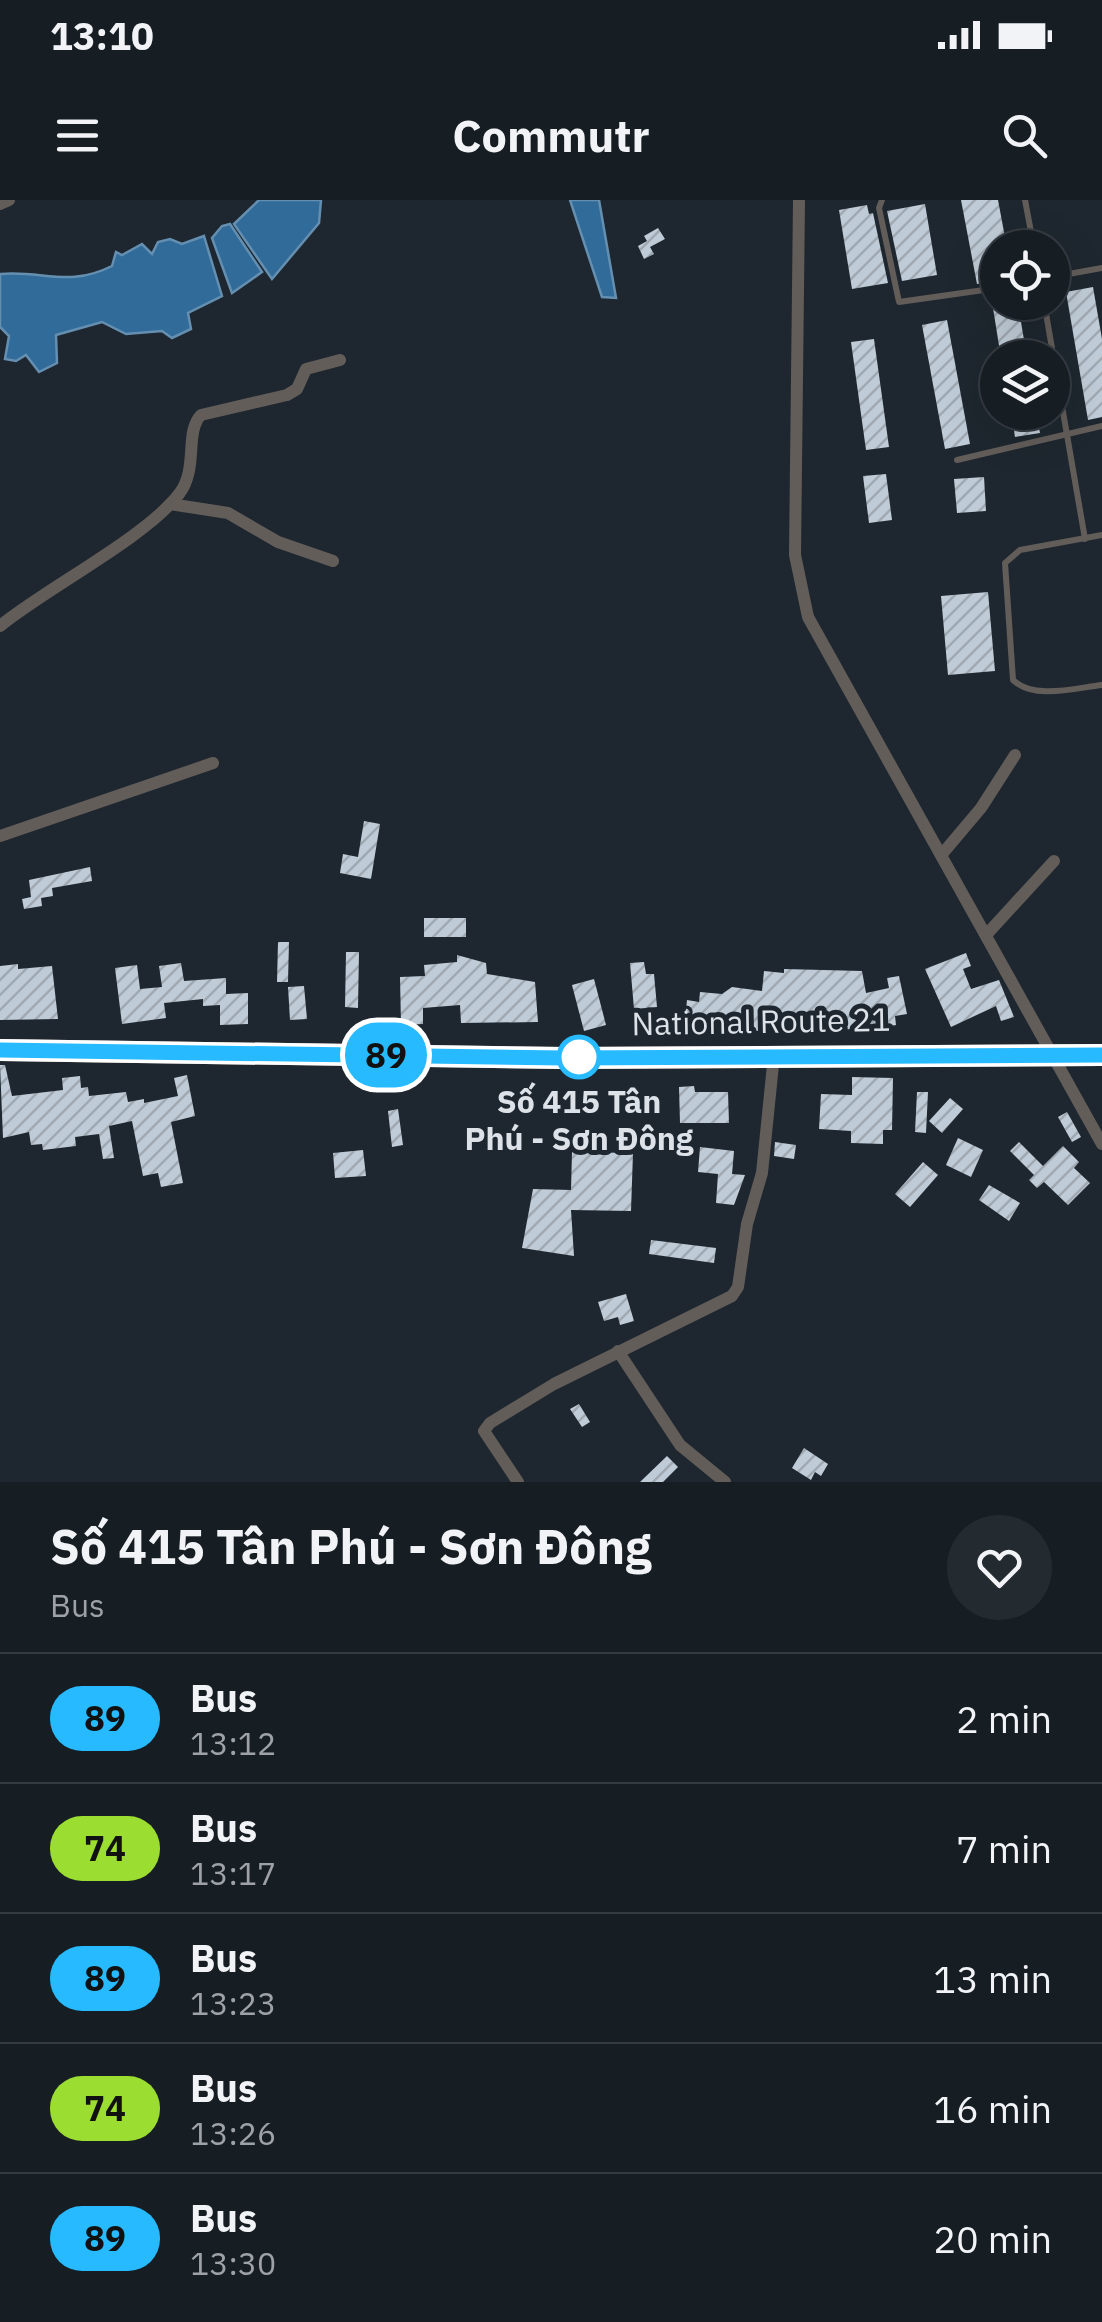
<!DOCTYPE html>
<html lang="en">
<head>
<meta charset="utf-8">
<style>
  body { margin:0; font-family:"IBM Plex Sans",sans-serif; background:#232a30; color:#f1f3f6; height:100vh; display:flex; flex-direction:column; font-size:38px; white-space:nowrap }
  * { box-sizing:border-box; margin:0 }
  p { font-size:32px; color:#9ea2a6 }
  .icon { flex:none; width:55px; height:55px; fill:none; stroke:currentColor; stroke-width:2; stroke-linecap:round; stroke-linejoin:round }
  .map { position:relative; height:1282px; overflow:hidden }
  .drawer { display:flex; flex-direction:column; background:#161d23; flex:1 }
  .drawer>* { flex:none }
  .badge { padding:0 20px; border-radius:32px; font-size:35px; line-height:65px }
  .fabs { position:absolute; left:980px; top:30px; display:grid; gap:20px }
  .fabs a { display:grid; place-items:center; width:90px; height:90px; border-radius:50%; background:#161d23; box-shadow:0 10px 40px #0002,0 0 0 2px #353b41; font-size:50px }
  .map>.badge { position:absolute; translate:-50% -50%; box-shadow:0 0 0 5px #fff }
  .round { display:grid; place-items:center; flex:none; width:105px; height:105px; border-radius:52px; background:#232a30 }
  .head { display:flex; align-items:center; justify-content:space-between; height:170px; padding:0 50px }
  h1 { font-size:48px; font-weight:700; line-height:75px }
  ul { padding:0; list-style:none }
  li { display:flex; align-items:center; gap:30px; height:130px; padding:0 50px; border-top:2px solid #353b41 }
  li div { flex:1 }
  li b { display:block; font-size:38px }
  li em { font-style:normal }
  li .badge { min-width:110px; font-weight:700; text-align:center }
  .status { display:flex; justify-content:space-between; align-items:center; height:70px; padding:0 50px; background:#161d23; direction:ltr }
  .status svg { height:28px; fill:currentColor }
  header { display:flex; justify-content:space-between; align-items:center; height:130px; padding:0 50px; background:#161d23; font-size:45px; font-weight:700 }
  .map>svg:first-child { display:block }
  .water { fill:#316b99; stroke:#648fb1; stroke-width:2.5 }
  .building { fill:url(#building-hatch) }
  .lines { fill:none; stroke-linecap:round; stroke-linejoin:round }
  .service { stroke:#635d5a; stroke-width:6 }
  .minor { stroke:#635d5a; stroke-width:12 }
  .trunk { stroke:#aca098; stroke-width:22 }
  .line-casing { stroke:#fff; stroke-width:22 }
  .line { stroke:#27baff; stroke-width:15 }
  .stop-dot { fill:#fff; stroke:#27baff; stroke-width:5 }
  .labels { text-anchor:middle; stroke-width:10; stroke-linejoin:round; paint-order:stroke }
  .street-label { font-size:32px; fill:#dce2e8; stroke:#1e272f }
  .stop-label { font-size:32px; font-weight:bold; fill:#dce2e8; stroke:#1e272f }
</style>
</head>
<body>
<div class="status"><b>13:10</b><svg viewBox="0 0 49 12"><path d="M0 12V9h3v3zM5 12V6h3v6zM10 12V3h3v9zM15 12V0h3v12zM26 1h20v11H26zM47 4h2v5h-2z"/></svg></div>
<header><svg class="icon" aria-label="menu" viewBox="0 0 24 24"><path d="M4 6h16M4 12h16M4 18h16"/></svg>Commutr<svg class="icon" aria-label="search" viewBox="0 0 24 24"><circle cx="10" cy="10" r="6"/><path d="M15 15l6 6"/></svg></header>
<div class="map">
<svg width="1102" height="1282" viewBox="0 0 1102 1282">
  <defs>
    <pattern id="building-hatch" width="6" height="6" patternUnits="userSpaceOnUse" patternTransform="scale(2.5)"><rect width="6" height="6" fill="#bfcbd6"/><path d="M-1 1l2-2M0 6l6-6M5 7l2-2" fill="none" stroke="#a0a9b2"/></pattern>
  </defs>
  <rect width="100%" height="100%" fill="#1e272f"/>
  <g class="water">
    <path d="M259,0H321L319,23L272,79L234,24Z"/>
    <path d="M570,0H599L616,98L602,97Z"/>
    <path d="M230,24L262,72L232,93L212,38L222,26Z"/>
    <path d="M204,36L222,96L188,113L191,129L172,138L162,131L126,134L102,122L56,135L57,163L39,172L26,155L16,161L5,159L9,136L0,127V74C44,70 68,88 112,66L116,52L122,55L142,44L152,54L158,42L170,39L182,44Z"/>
  </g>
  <g class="building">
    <path d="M961,0H998L1007,48H998V80L977,84Z"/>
    <path d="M925,4L937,75L902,81L887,11Z"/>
    <path d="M867,5L869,14L873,13L888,83L852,89L839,10Z"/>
    <path d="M658,28L665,39L650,47L654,54L644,59L638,46L647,41L644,36Z"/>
    <path d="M1093,87L1102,139V217L1088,220L1066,92Z"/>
    <path d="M1018,104L1027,158H1001L993,108Z"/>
    <path d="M947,120L970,244L945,249L922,125Z"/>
    <path d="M874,139L889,247L866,250L851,142Z"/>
    <path d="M1011,212H1036L1040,233L1015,237Z"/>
    <path d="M886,274L892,320L869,323L863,276Z"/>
    <path d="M984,277L986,311L957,313L954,279Z"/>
    <path d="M988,392L995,471L948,475L941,396Z"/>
    <path d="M364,621L380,624L371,679L340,673L343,654L358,657Z"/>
    <path d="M90,667L92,681L52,688L53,696L41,698L42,706L24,709L22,699L31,697L29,680Z"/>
    <rect x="424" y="718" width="42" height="19"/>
    <path d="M278,742H289L288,782H277Z"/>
    <path d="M346,752H359L358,808L345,807Z"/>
    <path d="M966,753L971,766L963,769L971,789L999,780L1014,817L1001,821L996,806L951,827L925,769Z"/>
    <path d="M457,755L486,763L487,774L535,782L538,822L461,823L460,805L423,808V824L401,825L400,777L425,776L424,765L457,762Z"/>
    <path d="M644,762L646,774H654L657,807L634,809L630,763Z"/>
    <path d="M181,763L184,781L226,778V794L248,793V824L220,825V805L203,806V799L164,803L166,818L122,824L115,768L137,765L140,789L162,787L159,766Z"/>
    <path d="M18,764V769L52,766L58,819L0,820V766Z"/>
    <path d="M784,769L862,771L866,793L889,788L887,778L899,776L907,814L895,816L896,825L872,830L782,827V823L759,820L758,831L685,819L687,800L699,802L700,792L722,794L732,787L762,791L764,771L784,773Z"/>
    <path d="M594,779L606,825L584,831L572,785Z"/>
    <path d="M304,786L307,819L290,820L288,787Z"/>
    <path d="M0,865H5L12,896L63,890L62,878L80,876L81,888L88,887L89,896L126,892L128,902L144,899V903L178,896L174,878L187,875L195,916L171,922L183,983L161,987L158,973L143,976L132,921L109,926L114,958L103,959L99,934L75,937L76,946L43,950L42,944L31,945L29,932L3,938Z"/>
    <path d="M852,877L893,878L892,930H883V944L851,943V931L819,929L821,894L852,895Z"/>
    <path d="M694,886L695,892H728L729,923H680L679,887Z"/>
    <path d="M917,892H928L926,933L915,932Z"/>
    <path d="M950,898L963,909L942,933L929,921Z"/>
    <path d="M398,909L403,945L392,947L388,911Z"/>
    <path d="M1067,912L1081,937L1072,942L1058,917Z"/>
    <path d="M958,938L983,950L971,977L946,965Z"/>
    <path d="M775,942L796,945L794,959L774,956Z"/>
    <path d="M1019,942L1043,966L1063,946L1079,962L1074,968L1090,983L1068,1005L1044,982L1037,988L1029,980L1034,975L1010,951Z"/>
    <path d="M700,947L734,951L732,974L745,975L734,1005L716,1003L718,974L698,972Z"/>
    <path d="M363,950L366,976L335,978L333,953Z"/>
    <path d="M572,952L633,953L631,1011L571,1010L574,1056L522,1048L533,989L571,990Z"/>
    <path d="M923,962L938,975L910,1007L895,994Z"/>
    <path d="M989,985L1020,1003L1009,1021L979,1000Z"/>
    <path d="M651,1040L716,1048L714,1063L649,1054Z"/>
    <path d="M626,1094L634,1121L620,1125L618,1117L604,1121L598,1102Z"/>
    <path d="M579,1204L590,1222L582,1227L570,1209Z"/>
    <path d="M804,1248L828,1264L821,1276L815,1272L811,1280L792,1268Z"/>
    <path d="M667,1256L678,1267L663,1282H640Z"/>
  </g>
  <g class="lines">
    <g class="service">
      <path d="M882,0L879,8L899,102L998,88"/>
      <path d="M1025,0L1034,48"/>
      <path d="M1052,77L1102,68"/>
      <path d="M1044,102L1085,339"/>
      <path d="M957,260L1102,226"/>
      <path d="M1102,335L1020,350L1005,363L1013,480C1034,500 1075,488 1102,485"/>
    </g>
    <g class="minor">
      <path d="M799,0L795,355L808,417L1102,944"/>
      <path d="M0,4L9,0"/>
      <path d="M170,304L228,313L278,342L333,361"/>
      <path d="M0,426C48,387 145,338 179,294C199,268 184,233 201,215L287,195L297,189L306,169L340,160"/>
      <path d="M0,636L213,563"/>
      <path d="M943,653L981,608L1015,555"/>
      <path d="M987,734L1054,661"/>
      <path d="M618,1151L680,1245L725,1282"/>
      <path d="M518,1282L484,1231L490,1223L554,1184L732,1096L738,1087L747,1024L762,973L774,855"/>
    </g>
    <path class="trunk" d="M0,850L564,858L1102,855"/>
  </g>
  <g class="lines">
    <g class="line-casing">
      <path id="line" d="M0,850L564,858L1102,855"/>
    </g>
    <use href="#line" class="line"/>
  </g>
  <circle class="stop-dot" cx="579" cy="857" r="20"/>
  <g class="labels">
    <g class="street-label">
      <text transform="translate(761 822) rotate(-1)" y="11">National Route 21</text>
    </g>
    <g class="stop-label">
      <text x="579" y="913">Số 415 Tân<tspan x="579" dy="37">Phú - Sơn Đông</tspan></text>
    </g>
  </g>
</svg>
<div class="fabs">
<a><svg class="icon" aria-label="locate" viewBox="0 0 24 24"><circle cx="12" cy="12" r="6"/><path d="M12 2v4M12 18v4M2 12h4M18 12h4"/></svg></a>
<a><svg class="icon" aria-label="layers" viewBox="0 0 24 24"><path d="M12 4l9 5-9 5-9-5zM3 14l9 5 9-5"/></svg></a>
</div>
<b class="badge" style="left:386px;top:855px;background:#27baff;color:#111">89</b>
</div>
<section class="drawer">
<div class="head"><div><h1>Số 415 Tân Phú - Sơn Đông</h1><p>Bus</p></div><a class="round"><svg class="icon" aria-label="heart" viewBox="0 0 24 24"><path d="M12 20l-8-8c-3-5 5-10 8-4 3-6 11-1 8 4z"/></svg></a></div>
<ul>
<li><span class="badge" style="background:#27baff;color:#111">89</span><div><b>Bus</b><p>13:12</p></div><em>2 min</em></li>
<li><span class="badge" style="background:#9cdd31;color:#111">74</span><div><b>Bus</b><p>13:17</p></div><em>7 min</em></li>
<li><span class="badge" style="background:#27baff;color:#111">89</span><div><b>Bus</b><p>13:23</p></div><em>13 min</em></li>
<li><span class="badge" style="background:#9cdd31;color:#111">74</span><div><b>Bus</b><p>13:26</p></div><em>16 min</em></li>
<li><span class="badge" style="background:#27baff;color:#111">89</span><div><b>Bus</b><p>13:30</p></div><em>20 min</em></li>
</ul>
</section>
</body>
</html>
